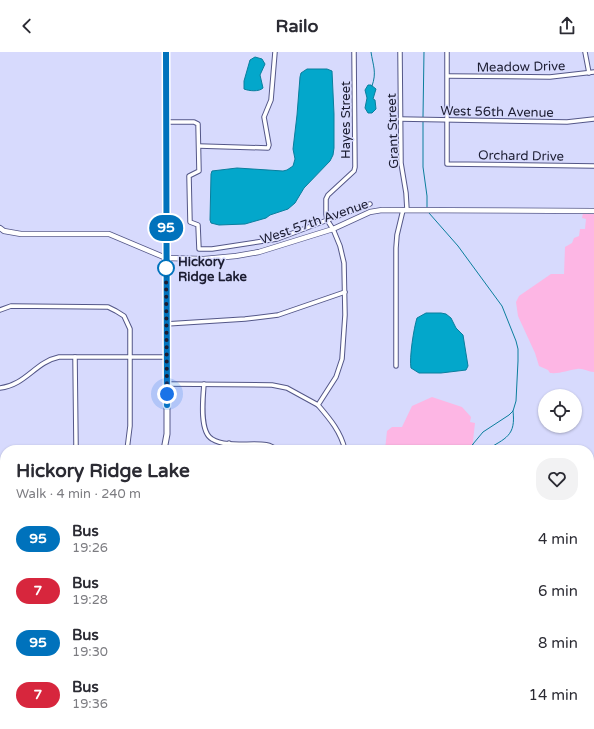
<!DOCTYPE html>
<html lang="en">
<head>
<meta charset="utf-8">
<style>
  body { margin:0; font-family:"Varela Round",sans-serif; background:#f2f2f3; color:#2b2b33; height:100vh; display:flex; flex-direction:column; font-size:15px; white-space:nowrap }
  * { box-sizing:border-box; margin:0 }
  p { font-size:13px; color:#7c7c81 }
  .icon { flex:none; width:22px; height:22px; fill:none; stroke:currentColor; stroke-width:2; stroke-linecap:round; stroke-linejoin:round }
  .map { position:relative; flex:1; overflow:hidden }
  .panel { position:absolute; left:0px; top:393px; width:594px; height:284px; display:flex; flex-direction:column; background:#fff; border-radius:16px 16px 0 0; box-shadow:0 1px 3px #0004 }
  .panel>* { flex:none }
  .badge { padding:0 8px; border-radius:13px; font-size:14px; line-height:26px }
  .fabs { position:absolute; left:538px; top:337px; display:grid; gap:8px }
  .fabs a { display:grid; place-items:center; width:44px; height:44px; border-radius:50%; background:#fff; box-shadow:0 1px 3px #0004; font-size:20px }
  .you { position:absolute; width:20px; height:20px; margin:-10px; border:3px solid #fff; border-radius:50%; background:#1a73e8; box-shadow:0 0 0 6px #1a73e833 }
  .map>.badge { position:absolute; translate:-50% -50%; box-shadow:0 0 0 2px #fff }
  .round { display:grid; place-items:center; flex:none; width:42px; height:42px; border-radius:16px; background:#f2f2f3 }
  .head { display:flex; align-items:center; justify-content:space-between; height:68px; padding:0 16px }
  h1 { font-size:19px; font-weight:700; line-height:30px }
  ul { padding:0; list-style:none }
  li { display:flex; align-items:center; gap:12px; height:52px; padding:0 16px }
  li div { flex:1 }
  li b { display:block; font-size:15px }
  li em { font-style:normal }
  li .badge { min-width:44px; font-weight:700; text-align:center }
  header { display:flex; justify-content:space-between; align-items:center; height:52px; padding:0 16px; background:#fff; font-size:18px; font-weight:700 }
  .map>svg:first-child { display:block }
  .green { fill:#fdb6e4 }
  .water { fill:#03a7cb; stroke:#0a7e9d }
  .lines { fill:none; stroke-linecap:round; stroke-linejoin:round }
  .stream { stroke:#0a7e9d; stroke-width:1 }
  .minor-casing { stroke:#545788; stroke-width:5.5 }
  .tertiary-casing { stroke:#545788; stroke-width:6 }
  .secondary-casing { stroke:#545788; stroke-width:7 }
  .minor { stroke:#fff; stroke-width:3.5 }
  .tertiary { stroke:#fff; stroke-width:4.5 }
  .secondary { stroke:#fff; stroke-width:5 }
  .line-casing { stroke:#fff; stroke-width:9 }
  .line { stroke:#0072bc; stroke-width:6 }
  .walk { stroke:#1c1d32; stroke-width:4; stroke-dasharray:0 7.2 }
  .stop-dot { fill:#fff; stroke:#0072bc; stroke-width:2 }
  .labels { text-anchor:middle; stroke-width:3; stroke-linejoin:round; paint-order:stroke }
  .street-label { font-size:13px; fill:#1c1d32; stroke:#d7dafd }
  .stop-label { font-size:13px; font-weight:bold; fill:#1c1d32; stroke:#d7dafd; text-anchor:start }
</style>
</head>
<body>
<header><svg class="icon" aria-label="back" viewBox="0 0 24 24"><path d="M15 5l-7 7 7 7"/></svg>Railo<svg class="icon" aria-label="share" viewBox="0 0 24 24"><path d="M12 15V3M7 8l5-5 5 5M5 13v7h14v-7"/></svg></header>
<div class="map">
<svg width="594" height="677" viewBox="0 0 594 677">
  <rect width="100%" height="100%" fill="#d7dafd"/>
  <g class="green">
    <path d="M583,161L594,162V320C588,320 583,316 577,317C568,318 560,322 550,321L548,318L539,314L535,301L518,264L516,250L519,244L551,222H564L565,195L572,191L574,186L579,184L580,177H585L586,167L582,166Z"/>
    <path d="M432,345L462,355L471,365L470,370L475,371L472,398H385L387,379L392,375H402L412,354Z"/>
  </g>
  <g class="water">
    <path d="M255,5L262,7L265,12L260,23L263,36C259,40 249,39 244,37V29L250,8Z"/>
    <path d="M307,17H327L332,19L334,62V96L333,103L330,109L304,136L295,151L288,157L270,163L266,166L245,172L219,173L211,171L210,168L211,122L212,119L237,116L283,119L287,118L293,114L295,107L293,97L297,63L300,25L301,21Z"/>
    <path d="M368,33H371L376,37L373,47L375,48L376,57L372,61H368L365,56L367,46L365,38Z"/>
    <path d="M426,261H441L446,262L451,266L456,276L463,283L468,314L466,318L441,321H419L411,316C409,306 414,275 417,266Z"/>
  </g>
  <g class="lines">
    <g class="stream">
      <path d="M371,0C373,14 377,20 372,34"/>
      <path d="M423,65L424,0"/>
      <path d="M423,70V115L427,144V155"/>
      <path d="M429,161L458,194L502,254L516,289L518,297V309L516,349L513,359L509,363L483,380L468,398"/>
      <path d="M474,393L479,398"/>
      <path d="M486,398C506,386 516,384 513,359"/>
      <path d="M0,469L5,477"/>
      <path d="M0,582H5"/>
      <path d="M161,672L163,677"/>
      <path d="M224,677L231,673"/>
    </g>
    <g class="minor-casing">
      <g id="minor">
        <path d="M400,0L401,111L406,141L407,158"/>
        <path d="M447,0V112L594,114"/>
        <path d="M585,0L589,21"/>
        <path d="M448,24L550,25L594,20"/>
        <path d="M400,67L567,70L594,67"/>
        <path d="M166,70H194L198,72L199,119L189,124L190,170L198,173L199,197H212L277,187L370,152"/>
        <path d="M199,94L268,96L269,93L264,65L271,48L275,0"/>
        <path d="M0,258L11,254L108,255L116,259L124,264L130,277V374L127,398"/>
        <path d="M166,272L245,267L278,263L345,240"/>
        <path d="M396,314V196L397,183L403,158"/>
        <path d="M167,332L272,333L287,336L318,353"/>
        <path d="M204,332C203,345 199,380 212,387C223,394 241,392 254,392C263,392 270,392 277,398"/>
        <path d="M0,336C26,333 35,310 59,305H167"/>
        <path d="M74,398L76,393L75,305"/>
        <path d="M229,398V391"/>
        <path d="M345,398C341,380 330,367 318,353L336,325L342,307L345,263L344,211L340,194L333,177L327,168L326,162V147L328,143L354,119L355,115L354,0"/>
        <path d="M0,427H5"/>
        <path d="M0,553H5"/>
        <path d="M589,660L594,657"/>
        <path d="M77,672L81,677"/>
        <path d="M235,672L239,677"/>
        <path d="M336,672V677"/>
        <path d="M407,672V677"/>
        <path d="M581,672L586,677"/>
        <path d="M70,677L77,672"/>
        <path d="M305,677L313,672"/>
        <path d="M568,677L573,672"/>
      </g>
    </g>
    <g class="tertiary-casing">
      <path id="tertiary" d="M0,176L4,179L21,182H109L166,206L204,207L236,204L259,200L333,177L370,160L382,158L594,159"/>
    </g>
    <g class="secondary-casing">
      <g id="secondary">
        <path d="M164,398L167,382V332L166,0"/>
        <path d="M589,577H594"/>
        <path d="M0,648L5,634"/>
      </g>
    </g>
    <use href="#minor" class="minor"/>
    <use href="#tertiary" class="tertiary"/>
    <use href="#secondary" class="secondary"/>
  </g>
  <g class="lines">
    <g class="line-casing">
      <path id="line" d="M166,0L167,353"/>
    </g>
    <use href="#line" class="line"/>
    <path class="walk" d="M166,216L167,342"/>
  </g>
  <circle class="stop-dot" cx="166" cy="216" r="8"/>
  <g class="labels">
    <g class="street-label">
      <text transform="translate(521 14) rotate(-1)" y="5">Meadow Drive</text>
      <text transform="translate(497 59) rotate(1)" y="5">West 56th Avenue</text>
      <text transform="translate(345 68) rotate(-90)" y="5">Hayes Street</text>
      <text transform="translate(392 79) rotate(-92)" y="5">Grant Street</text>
      <text transform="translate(521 103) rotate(1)" y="5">Orchard Drive</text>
      <text transform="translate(314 169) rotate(-19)" y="5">West 57th Avenue</text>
    </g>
    <g class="stop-label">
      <text x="178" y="214">Hickory<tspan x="178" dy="15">Ridge Lake</tspan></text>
    </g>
  </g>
</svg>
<div class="fabs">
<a><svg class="icon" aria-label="locate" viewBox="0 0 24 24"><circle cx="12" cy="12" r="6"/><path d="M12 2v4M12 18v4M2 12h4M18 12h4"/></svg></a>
</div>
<div class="you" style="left:167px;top:342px"></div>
<b class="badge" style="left:166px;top:176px;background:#0072bc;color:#fff">95</b>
<section class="panel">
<div class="head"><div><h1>Hickory Ridge Lake</h1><p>Walk · 4 min · 240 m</p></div><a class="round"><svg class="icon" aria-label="heart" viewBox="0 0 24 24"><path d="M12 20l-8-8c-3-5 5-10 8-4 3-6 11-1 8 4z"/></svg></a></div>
<ul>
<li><span class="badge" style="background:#0072bc;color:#fff">95</span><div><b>Bus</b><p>19:26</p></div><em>4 min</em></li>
<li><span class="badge" style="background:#d7263d;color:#fff">7</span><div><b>Bus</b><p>19:28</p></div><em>6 min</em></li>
<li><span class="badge" style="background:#0072bc;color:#fff">95</span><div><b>Bus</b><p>19:30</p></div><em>8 min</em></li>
<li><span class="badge" style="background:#d7263d;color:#fff">7</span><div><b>Bus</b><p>19:36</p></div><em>14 min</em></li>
</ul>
</section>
</div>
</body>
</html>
